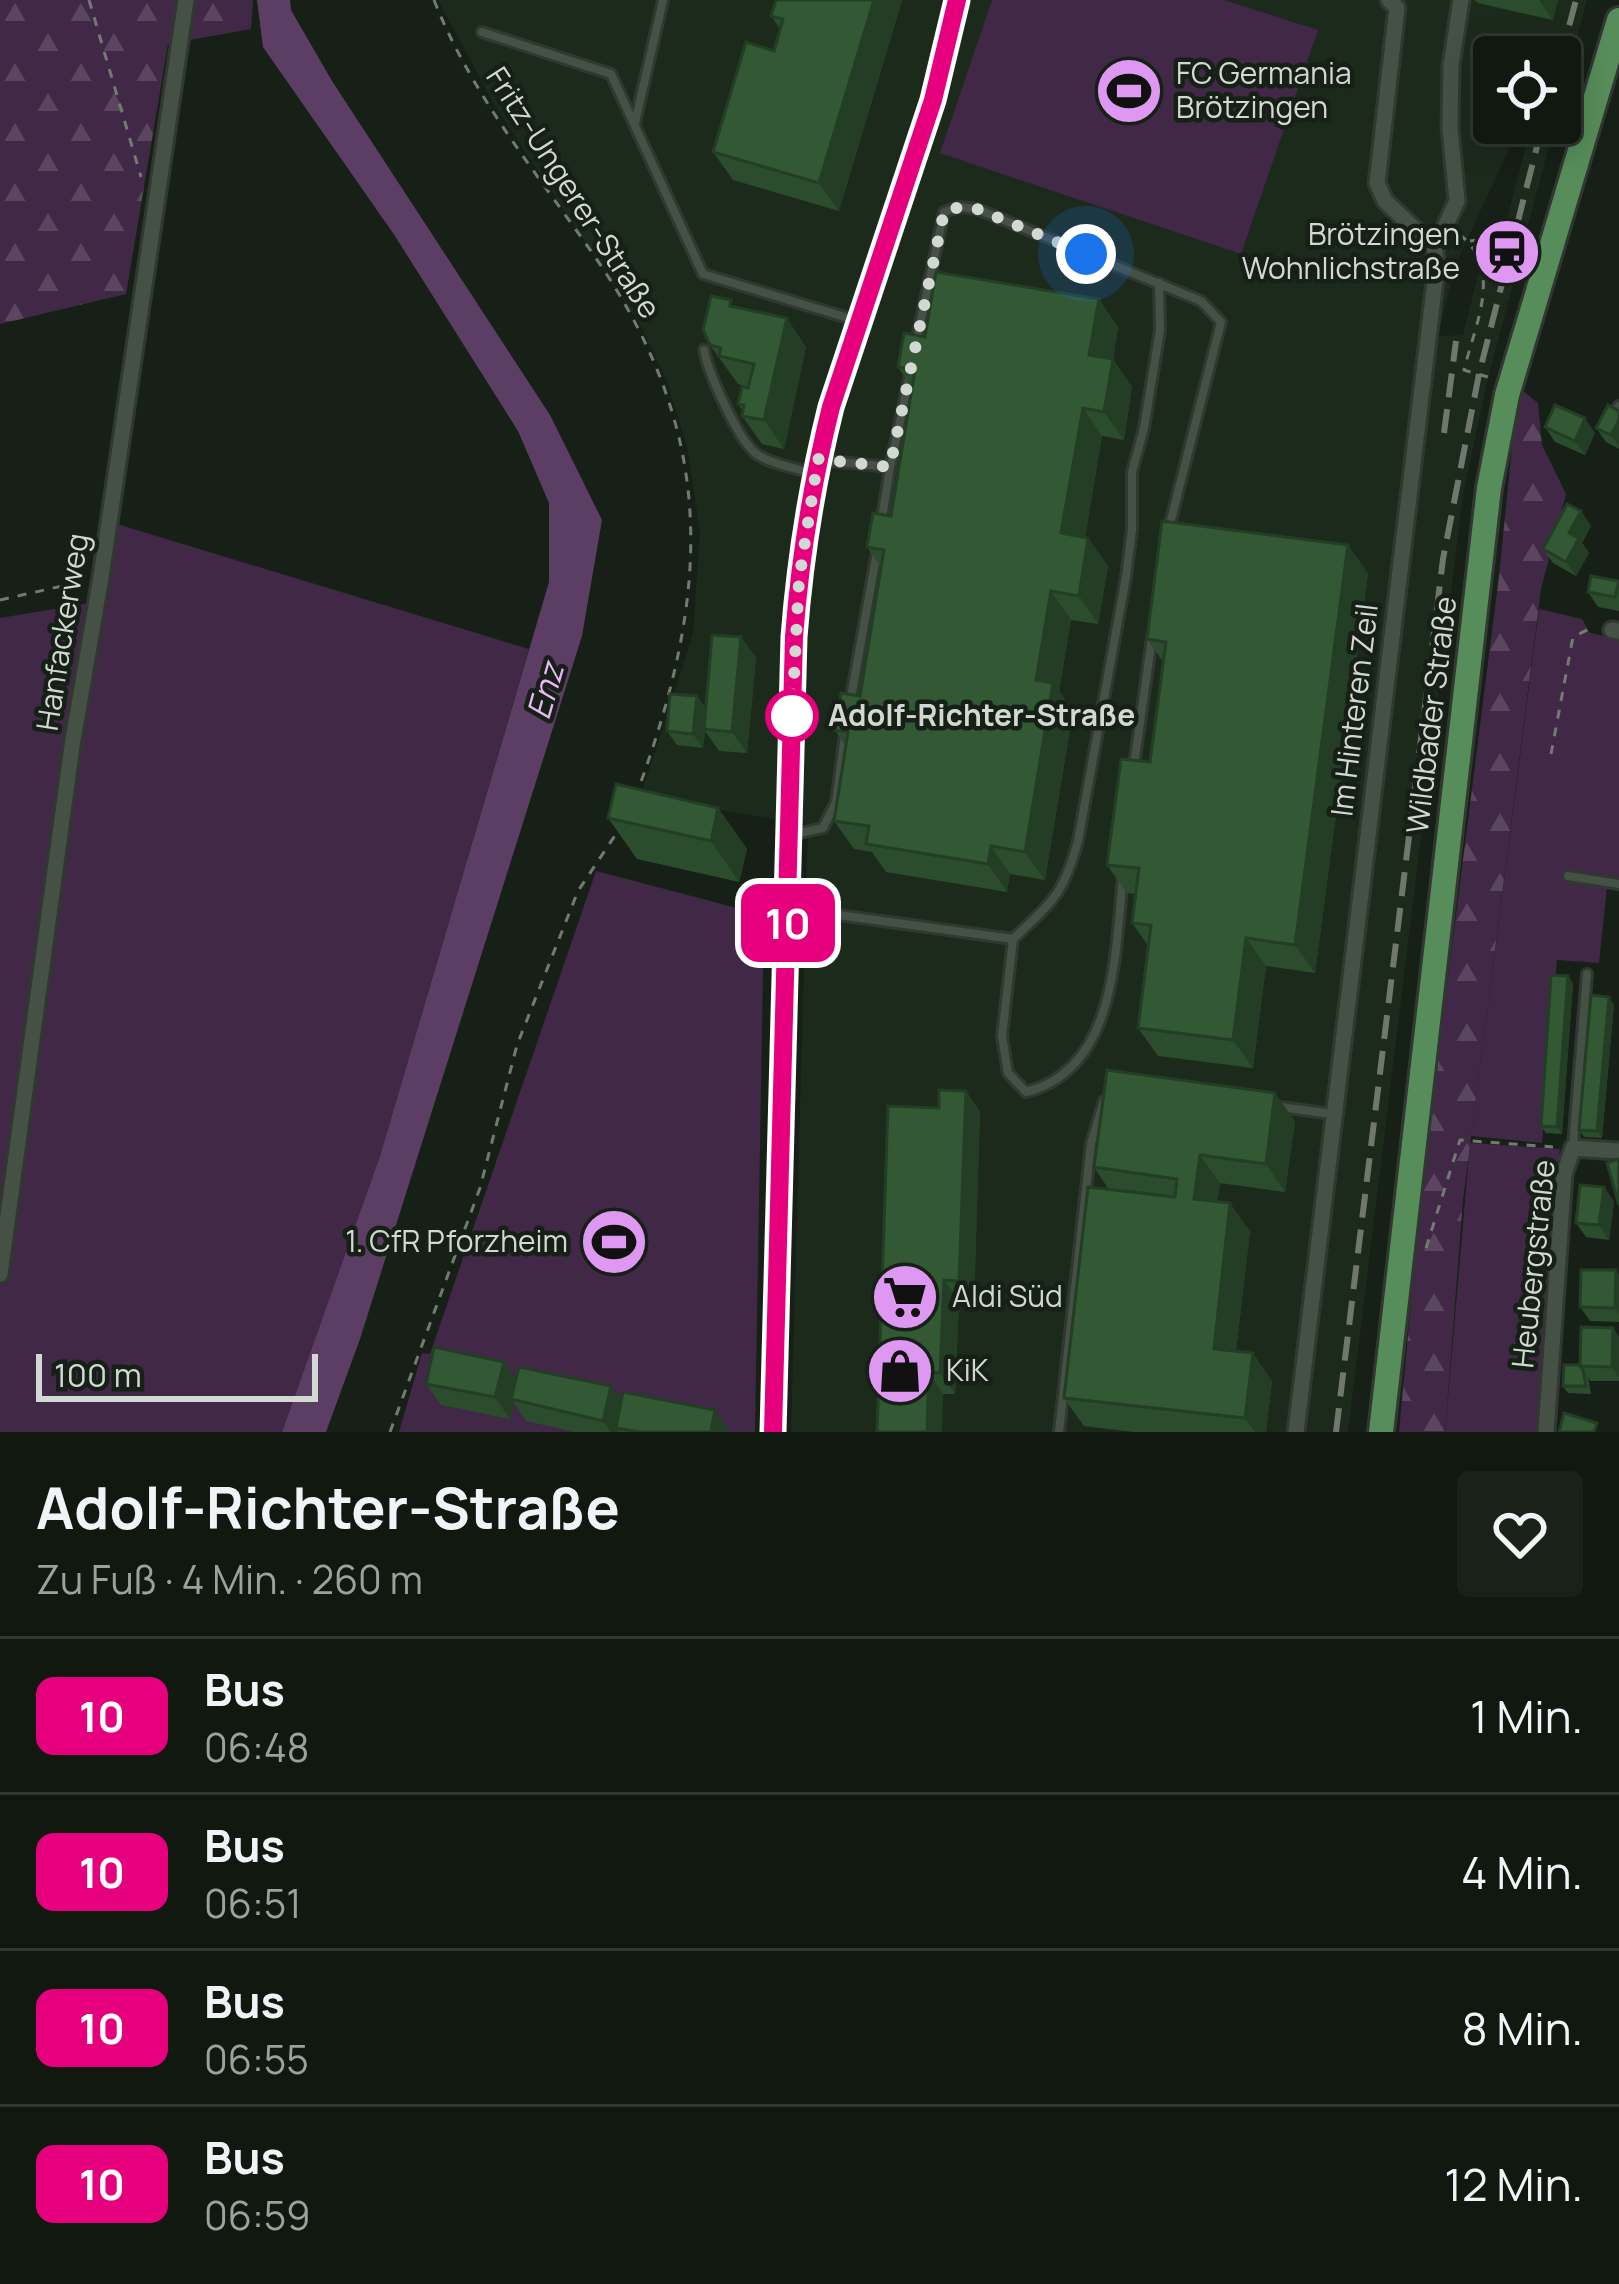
<!DOCTYPE html>
<html lang="de">
<head>
<meta charset="utf-8">
<style>
  body { margin:0; font-family:Manrope,sans-serif; background:#192119; color:#f1f3f6; height:100vh; display:flex; flex-direction:column; font-size:45px; white-space:nowrap }
  * { box-sizing:border-box; margin:0 }
  p { font-size:39px; color:#9ca09f }
  .icon { flex:none; width:66px; height:66px; fill:none; stroke:currentColor; stroke-width:2; stroke-linecap:round; stroke-linejoin:round }
  .map { position:relative; height:1432px; overflow:hidden }
  .drawer { display:flex; flex-direction:column; background:#101810; flex:1 }
  .drawer>* { flex:none }
  .badge { padding:0 24px; border-radius:18px; font-size:42px; line-height:78px }
  .buttons { position:absolute; left:1473px; top:36px; display:grid; gap:24px }
  .buttons a { display:grid; place-items:center; width:108px; height:108px; border-radius:12px; background:#101810; box-shadow:0 6px 30px #0003,0 0 0 3px #303730; font-size:60px }
  .scale { position:absolute; left:36px; bottom:30px; width:282px; box-sizing:border-box; padding-left:12px; border:6px solid #d2d8d2; border-top:0; font-size:33px; line-height:42px; white-space:nowrap; color:#d2d8d2; -webkit-text-stroke:9px #162016; paint-order:stroke }
  .you { position:absolute; width:60px; height:60px; margin:-30px; border:9px solid #fff; border-radius:50%; background:#1a73e8; box-shadow:0 0 0 18px #1a73e833 }
  .map>.badge { position:absolute; translate:-50% -50%; box-shadow:0 0 0 6px #fff }
  .round { display:grid; place-items:center; flex:none; width:126px; height:126px; border-radius:12px; background:#192119 }
  .summary { display:flex; align-items:center; justify-content:space-between; height:204px; padding:0 36px }
  h1 { font-size:57px; font-weight:700; line-height:90px }
  ul { padding:0; list-style:none }
  li { display:flex; align-items:center; gap:36px; height:156px; padding:0 36px; border-top:3px solid #303730 }
  li div { flex:1 }
  li b { display:block; font-size:45px }
  li em { font-style:normal }
  li .badge { min-width:132px; font-weight:700; text-align:center }
  .map>svg:first-child { display:block }
  .built { fill:#1c2a1c }
  .green { fill:#402846 }
  .forest { fill:url(#forest-firs) }
  .water { fill:#5c3e65 }
  .lines { fill:none; stroke-linecap:round; stroke-linejoin:round }
  .lane-casing { stroke:#313731; stroke-width:14 }
  .street-casing { stroke:#313731; stroke-width:21 }
  .primary-casing { stroke:#313731; stroke-width:30 }
  .path { stroke:#727a72; stroke-width:3; stroke-dasharray:9 9; stroke-linecap:butt }
  .lane { stroke:#465146; stroke-width:8 }
  .street { stroke:#465146; stroke-width:15 }
  .primary { stroke:#578d5a; stroke-width:24 }
  .rail { stroke:#6f776f; stroke-width:6; stroke-dasharray:24 12; stroke-linecap:butt }
  .wall { fill:#2b4c2d }
  .shaded-wall { fill:#233e24 }
  .building { fill:#325834; stroke:#233e24; stroke-width:3 }
  .line-casing { stroke:#fff; stroke-width:27 }
  .line { stroke:#e6007e; stroke-width:18 }
  .walk { stroke:#d2d8d2; stroke-width:12; stroke-dasharray:0 21.6 }
  .stop-dot { fill:#fff; stroke:#e6007e; stroke-width:6 }
  .labels { text-anchor:middle; stroke-width:9; stroke-linejoin:round; paint-order:stroke }
  .poi-label { font-size:30px; fill:#d2d8d2; stroke:#162016; text-anchor:start }
  .street-label { font-size:30px; fill:#d2d8d2; stroke:#162016 }
  .stop-label { font-size:30px; font-weight:bold; fill:#d2d8d2; stroke:#162016; text-anchor:start }
  .water-label { font-size:33px; font-style:italic; fill:#eab7f8; stroke:#162016 }
</style>
</head>
<body>
<div class="map">
<svg width="1619" height="1432" viewBox="0 0 1619 1432">
  <defs>
    <pattern id="forest-firs" width="22" height="20" patternUnits="userSpaceOnUse" patternTransform="scale(3)"><rect width="22" height="20" fill="#402846"/><path d="M5 1l3.5 6h-7zM16 11l3.5 6h-7z" fill="#5b4660"/></pattern>
  </defs>
  <rect width="100%" height="100%" fill="#162016"/>
  <path class="built" d="M438,0H1587L1560,103V57H1553L1557,33L1547,57H1494V123H1521L1455,266L1438,336L1463,335L1478,275L1494,264L1491,262L1496,242H1501L1532,123H1555L1487,383L1463,495L1348,1432H791L808,824L640,798L693,634L700,532L687,446L665,377L641,326L494,104Z"/>
  <g class="green">
    <path d="M992,0H1224L1318,30L1241,254L940,153Z"/>
    <path d="M117,524L529,649L380,1156L282,1432H0V618L108,600Z"/>
    <path d="M1539,609L1582,619L1590,633L1619,639V888L1607,887L1599,963L1557,960L1542,1143L1471,1136Z"/>
    <path d="M596,871L764,915L755,1432H399L422,1353L430,1354Z"/>
    <path d="M1470,1143L1560,1149L1536,1432H1445Z"/>
  </g>
  <g class="forest">
    <path d="M0,0H253L251,29L168,44L126,294L0,324Z"/>
    <path d="M1518,387L1538,403L1542,445L1566,494L1541,589L1463,1200L1445,1432H1399L1422,1183L1499,576Z"/>
  </g>
  <path class="water" d="M257,0H290L291,10L332,81L550,415L602,520L582,636L360,1339L326,1432H282L380,1156L549,582V503L518,431L395,236L263,47Z"/>
  <g class="lines">
    <g class="lane-casing">
      <g id="lane">
        <path d="M482,32L611,74L703,274L858,321"/>
        <path d="M635,123L663,0"/>
        <path d="M916,343L944,212L960,207L977,209L1201,301L1221,322L1169,528"/>
        <path d="M704,350C708,372 739,443 758,455C773,465 797,468 814,474"/>
        <path d="M1617,408L1619,406"/>
        <path d="M820,460L890,467L910,375"/>
        <path d="M881,525L890,467"/>
        <path d="M850,703L877,552"/>
        <path d="M1134,765L1152,638"/>
        <path d="M791,835L823,828L836,802L845,735"/>
        <path d="M1568,876L1619,884"/>
        <path d="M788,908L1013,939L1002,1036L1008,1073L1026,1092C1117,1069 1115,952 1123,876"/>
        <path d="M1013,939C1052,902 1063,896 1078,841L1126,577L1132,529V472L1144,428L1160,330L1159,283"/>
        <path d="M1280,1107L1333,1114"/>
        <path d="M1573,1146L1587,974"/>
        <path d="M1059,1432L1091,1144L1104,1101"/>
      </g>
    </g>
    <g class="street-casing">
      <g id="street">
        <path d="M1389,0L1397,8L1377,183L1385,201L1435,248"/>
        <path d="M1612,630L1619,631"/>
        <path d="M0,1274L72,746L101,577L186,0"/>
        <path d="M773,1432C777,1256 785,1080 789,904C792,732 790,576 831,407L933,100L957,0"/>
        <path d="M1296,1432L1436,273L1435,248L1457,201L1450,128L1451,66L1461,0"/>
        <path d="M1546,1432L1564,1174L1573,1148L1619,1151"/>
      </g>
    </g>
    <g class="primary-casing">
      <path id="primary" d="M1381,1432L1489,488L1507,395L1619,20"/>
    </g>
    <g class="path">
      <path d="M89,0L141,177"/>
      <path d="M434,0C471,94 536,172 593,254C719,435 711,591 638,790"/>
      <path d="M1459,234C1504,269 1475,324 1464,370L1491,378"/>
      <path d="M1470,241L1509,236"/>
      <path d="M0,600L80,582"/>
      <path d="M1551,754L1573,637L1593,627"/>
      <path d="M1426,1248L1460,1140L1553,1147"/>
      <path d="M390,1432L480,1188L517,1045L578,891L618,831"/>
    </g>
    <use href="#lane" class="lane"/>
    <use href="#street" class="street"/>
    <use href="#primary" class="primary"/>
    <g class="rail">
      <path d="M1560,60L1576,0"/>
      <path d="M1444,433L1456,341"/>
      <path d="M1336,1432L1443,559L1479,374L1543,123"/>
    </g>
  </g>
  <g class="wall">
    <path d="M902,0L839,211L733,180L713,152L774,51L780,29L771,16Z"/>
    <path d="M1475,0H1558L1553,20L1478,3Z"/>
    <path d="M736,307L806,347L784,449L762,444L742,416L743,411L738,404L749,387L738,384L710,345Z"/>
    <path d="M1118,327L1113,359L1132,387L1124,440L1102,436L1085,537L1088,538L1108,566L1098,624L1071,620L1059,691L1073,711L1045,880L1010,874L1007,892L886,872L872,852L854,849L834,821L846,747L835,730L860,696L881,568L867,547L891,516L912,388L898,367L925,337Z"/>
    <path d="M1619,411V449L1606,442L1596,428Z"/>
    <path d="M1545,427L1595,433L1585,455L1555,442Z"/>
    <path d="M1581,511L1591,526L1582,543L1589,553L1576,576L1553,563L1543,549Z"/>
    <path d="M1368,573L1315,973L1266,966L1253,1068L1158,1056L1138,1028L1149,947L1132,923L1135,894L1127,893L1107,865L1150,762L1163,662L1147,639Z"/>
    <path d="M1619,581V611L1598,607L1588,592Z"/>
    <path d="M741,637L756,658L747,753L719,751L705,731L703,748L677,745L667,731L697,696L706,709Z"/>
    <path d="M718,808L747,849L739,882L637,859L608,818Z"/>
    <path d="M1568,976L1573,983L1562,1134L1546,1133L1541,1126Z"/>
    <path d="M1614,1004L1602,1138L1584,1137L1579,1130Z"/>
    <path d="M966,1091L980,1112L974,1302L959,1301L955,1394H943L877,1432L939,1108Z"/>
    <path d="M1295,1121L1285,1192L1220,1183L1217,1202L1250,1231L1236,1351L1272,1381L1266,1432H1134L1084,1426L1064,1398L1109,1190L1094,1167Z"/>
    <path d="M1604,1187L1614,1202L1609,1240L1586,1237L1576,1223Z"/>
    <path d="M1616,1270L1619,1275V1322L1590,1321L1580,1307Z"/>
    <path d="M1613,1328L1619,1337V1381H1590L1588,1377L1591,1394L1568,1393L1563,1386Z"/>
    <path d="M504,1362L516,1380L611,1386L622,1402L730,1432H575L526,1421L514,1403L510,1419L441,1405L426,1384Z"/>
  </g>
  <g class="shaded-wall">
    <path d="M874,0H902L839,211L819,183Z"/>
    <path d="M1539,0H1558L1553,20Z"/>
    <path d="M1099,299L1118,327L1113,359L1132,387L1124,440L1104,412L1089,355Z"/>
    <path d="M787,318L806,347L784,449L764,420Z"/>
    <path d="M1083,408L1102,436L1081,562L1061,533Z"/>
    <path d="M1585,418L1595,433L1585,455L1575,441Z"/>
    <path d="M1619,420V447L1611,435Z"/>
    <path d="M1581,511L1591,526L1582,543L1589,553L1576,576L1566,562L1569,533Z"/>
    <path d="M1088,538L1108,566L1098,624L1079,596Z"/>
    <path d="M1348,545L1368,573L1315,973L1295,945Z"/>
    <path d="M1051,591L1071,620L1059,691L1073,711L1045,880L1025,852L1036,680Z"/>
    <path d="M741,637L756,658L747,753L732,732Z"/>
    <path d="M697,696L707,710L703,748L693,734Z"/>
    <path d="M718,808L747,849L739,882L711,841Z"/>
    <path d="M991,846L1010,874L1007,892L988,864Z"/>
    <path d="M1246,938L1266,966L1253,1068L1233,1040Z"/>
    <path d="M1568,976L1573,983L1562,1134L1557,1127Z"/>
    <path d="M1609,997L1614,1004L1602,1138L1597,1131Z"/>
    <path d="M966,1091L980,1112L974,1302L959,1281Z"/>
    <path d="M1275,1093L1295,1121L1285,1192L1266,1164Z"/>
    <path d="M1200,1155L1220,1183L1214,1227L1194,1199Z"/>
    <path d="M1604,1187L1614,1202L1609,1240L1599,1225Z"/>
    <path d="M1230,1203L1250,1231L1233,1377L1214,1349Z"/>
    <path d="M1616,1270L1619,1275V1313L1615,1308Z"/>
    <path d="M944,1280L959,1301L955,1394L940,1373Z"/>
    <path d="M1613,1328L1619,1337V1378L1612,1367Z"/>
    <path d="M1253,1353L1272,1381L1266,1432H1255L1245,1418Z"/>
    <path d="M504,1362L518,1383L511,1399L514,1403L510,1419L495,1397Z"/>
    <path d="M929,1372L943,1394L942,1432H927Z"/>
    <path d="M611,1386L626,1407L616,1428L619,1432H611L603,1421Z"/>
    <path d="M715,1410L730,1432H711Z"/>
  </g>
  <g class="building">
    <path d="M776,0H874L819,183L713,152L746,42L774,51L783,19L771,16Z"/>
    <path d="M936,272L1099,299L1089,355L1113,359L1104,412L1083,408L1061,533L1088,538L1079,596L1051,591L1036,680L1053,683L1025,852L991,846L988,864L866,844L869,826L834,821L848,732L835,730L841,693L860,696L884,550L867,547L873,513L891,516L915,370L898,367L904,333L925,337Z"/>
    <path d="M711,296L731,300L730,306L787,318L764,420L742,416L744,405L738,404L742,387L748,388L754,364L719,356L721,348L710,345L703,330Z"/>
    <path d="M1555,405L1585,418L1575,441L1545,427Z"/>
    <path d="M1608,405L1619,411V420L1611,435L1596,428Z"/>
    <path d="M1567,504L1581,511L1569,533L1579,538L1566,562L1543,549Z"/>
    <path d="M1162,521L1348,545L1295,945L1246,938L1233,1040L1138,1028L1151,925L1132,923L1139,868L1107,865L1121,759L1150,762L1166,642L1147,639Z"/>
    <path d="M1591,576L1619,581L1615,597L1588,592Z"/>
    <path d="M712,635L741,637L732,732L704,729Z"/>
    <path d="M670,694L697,696L693,734L667,731Z"/>
    <path d="M616,784L718,808L711,841L608,818Z"/>
    <path d="M1551,975L1568,976L1557,1127L1541,1126Z"/>
    <path d="M1591,995L1609,997L1597,1131L1579,1130Z"/>
    <path d="M1107,1070L1275,1093L1266,1164L1200,1155L1194,1199L1230,1203L1214,1349L1253,1353L1245,1418L1064,1398L1088,1187L1175,1197L1177,1179L1094,1167Z"/>
    <path d="M939,1090L966,1091L959,1281L944,1280L940,1373L929,1372L927,1432H877L888,1106L939,1108Z"/>
    <path d="M1619,1159V1205L1607,1163Z"/>
    <path d="M1580,1185L1604,1187L1599,1225L1576,1223Z"/>
    <path d="M1581,1270H1616L1615,1308L1580,1307Z"/>
    <path d="M1581,1327L1613,1328L1612,1367L1580,1366Z"/>
    <path d="M434,1347L504,1362L495,1397L426,1384Z"/>
    <path d="M1564,1365H1582L1580,1366L1583,1370L1586,1386H1563Z"/>
    <path d="M519,1367L611,1386L603,1421L511,1399Z"/>
    <path d="M623,1392L715,1410L711,1432H639L616,1428Z"/>
    <path d="M1564,1413L1597,1423L1594,1432H1559Z"/>
  </g>
  <g class="lines">
    <g class="line-casing">
      <path id="line" d="M773,1432L794,637C800,559 812,483 831,407L933,100L957,0"/>
    </g>
    <use href="#line" class="line"/>
    <path class="walk" d="M792,716L799,580L818,459L890,467L944,212L960,207L977,209L1086,254"/>
  </g>
  <defs>
    <g id="stadium-disc" transform="scale(3.45)"><circle r="9.5" fill="#de98f2" stroke="#162016"/><path d="M0-5a6.5 5 0 1 0 0 10a6.5 5 0 1 0 0-10ZM-3.5-1.8h7v3.6h-7Z" fill="#111"/></g>
    <g id="station-disc" transform="scale(3.45)"><circle r="9.5" fill="#de98f2" stroke="#162016"/><path d="M-3-6H3Q5-6 5-4V2Q5 4 3 4L4.5 6H3L1.5 4h-3L-3 6H-4.5L-3 4Q-5 4-5 2V-4Q-5-6-3-6ZM-3.5-4v3h7v-3ZM-3.5 1v1.5H-2V1ZM2 1v1.5H3.5V1Z" fill="#111"/></g>
    <g id="supermarket-disc" transform="scale(3.45)"><circle r="9.5" fill="#de98f2" stroke="#162016"/><path d="M-6-5.5h2.5l.6 2H6L4.5 2H-2.5L-4.4-4H-6ZM-1.5 3.2a1.3 1.3 0 1 0 .1 0ZM3 3.2a1.3 1.3 0 1 0 .1 0Z" fill="#111"/></g>
    <g id="shop-disc" transform="scale(3.45)"><circle r="9.5" fill="#de98f2" stroke="#162016"/><path d="M-5-2.5h2.3a2.7 3.5 0 0 1 5.4 0H5L5.5 6h-11ZM-1.5-2.5h3a1.5 2.3 0 0 0-3 0Z" fill="#111"/></g>
  </defs>
  <g fill-rule="evenodd">
    <use href="#stadium-disc" x="1129" y="91"/>
    <use href="#station-disc" x="1507" y="252"/>
    <use href="#stadium-disc" x="614" y="1242"/>
    <use href="#supermarket-disc" x="905" y="1297"/>
    <use href="#shop-disc" x="900" y="1371"/>
  </g>
  <circle class="stop-dot" cx="792" cy="716" r="24"/>
  <g class="labels">
    <g class="poi-label">
      <text x="1176" y="84">FC Germania<tspan x="1176" dy="34">Brötzingen</tspan></text>
      <text x="1460" y="245" text-anchor="end">Brötzingen<tspan x="1460" dy="34">Wohnlichstraße</tspan></text>
      <text x="568" y="1252" text-anchor="end">1. CfR Pforzheim</text>
      <text x="952" y="1307">Aldi Süd</text>
      <text x="946" y="1381">KiK</text>
    </g>
    <g class="street-label">
      <text transform="translate(573 193) rotate(57)" y="10">Fritz-Ungerer-Straße</text>
      <text transform="translate(63 632) rotate(-81)" y="10">Hanfackerweg</text>
      <text transform="translate(1355 710) rotate(-83)" y="10">Im Hinteren Zeil</text>
      <text transform="translate(1432 715) rotate(-83)" y="10">Wildbader Straße</text>
      <text transform="translate(1534 1264) rotate(-84)" y="10">Heubergstraße</text>
    </g>
    <g class="stop-label">
      <text x="828" y="726">Adolf-Richter-Straße</text>
    </g>
    <g class="water-label">
      <text transform="translate(545 691) rotate(-74)" y="12">Enz</text>
    </g>
  </g>
</svg>
<div class="buttons">
<a><svg class="icon" aria-label="locate" viewBox="0 0 24 24"><circle cx="12" cy="12" r="6"/><path d="M12 2v4M12 18v4M2 12h4M18 12h4"/></svg></a>
</div>
<div class="scale">100 m</div>
<div class="you" style="left:1086px;top:254px"></div>
<b class="badge" style="left:788px;top:923px;background:#e6007e;color:#fff">10</b>
</div>
<section class="drawer">
<div class="summary"><div><h1>Adolf-Richter-Straße</h1><p>Zu Fuß · 4 Min. · 260 m</p></div><a class="round"><svg class="icon" aria-label="heart" viewBox="0 0 24 24"><path d="M12 20l-8-8c-3-5 5-10 8-4 3-6 11-1 8 4z"/></svg></a></div>
<ul>
<li><span class="badge" style="background:#e6007e;color:#fff">10</span><div><b>Bus</b><p>06:48</p></div><em>1 Min.</em></li>
<li><span class="badge" style="background:#e6007e;color:#fff">10</span><div><b>Bus</b><p>06:51</p></div><em>4 Min.</em></li>
<li><span class="badge" style="background:#e6007e;color:#fff">10</span><div><b>Bus</b><p>06:55</p></div><em>8 Min.</em></li>
<li><span class="badge" style="background:#e6007e;color:#fff">10</span><div><b>Bus</b><p>06:59</p></div><em>12 Min.</em></li>
</ul>
</section>
</body>
</html>
